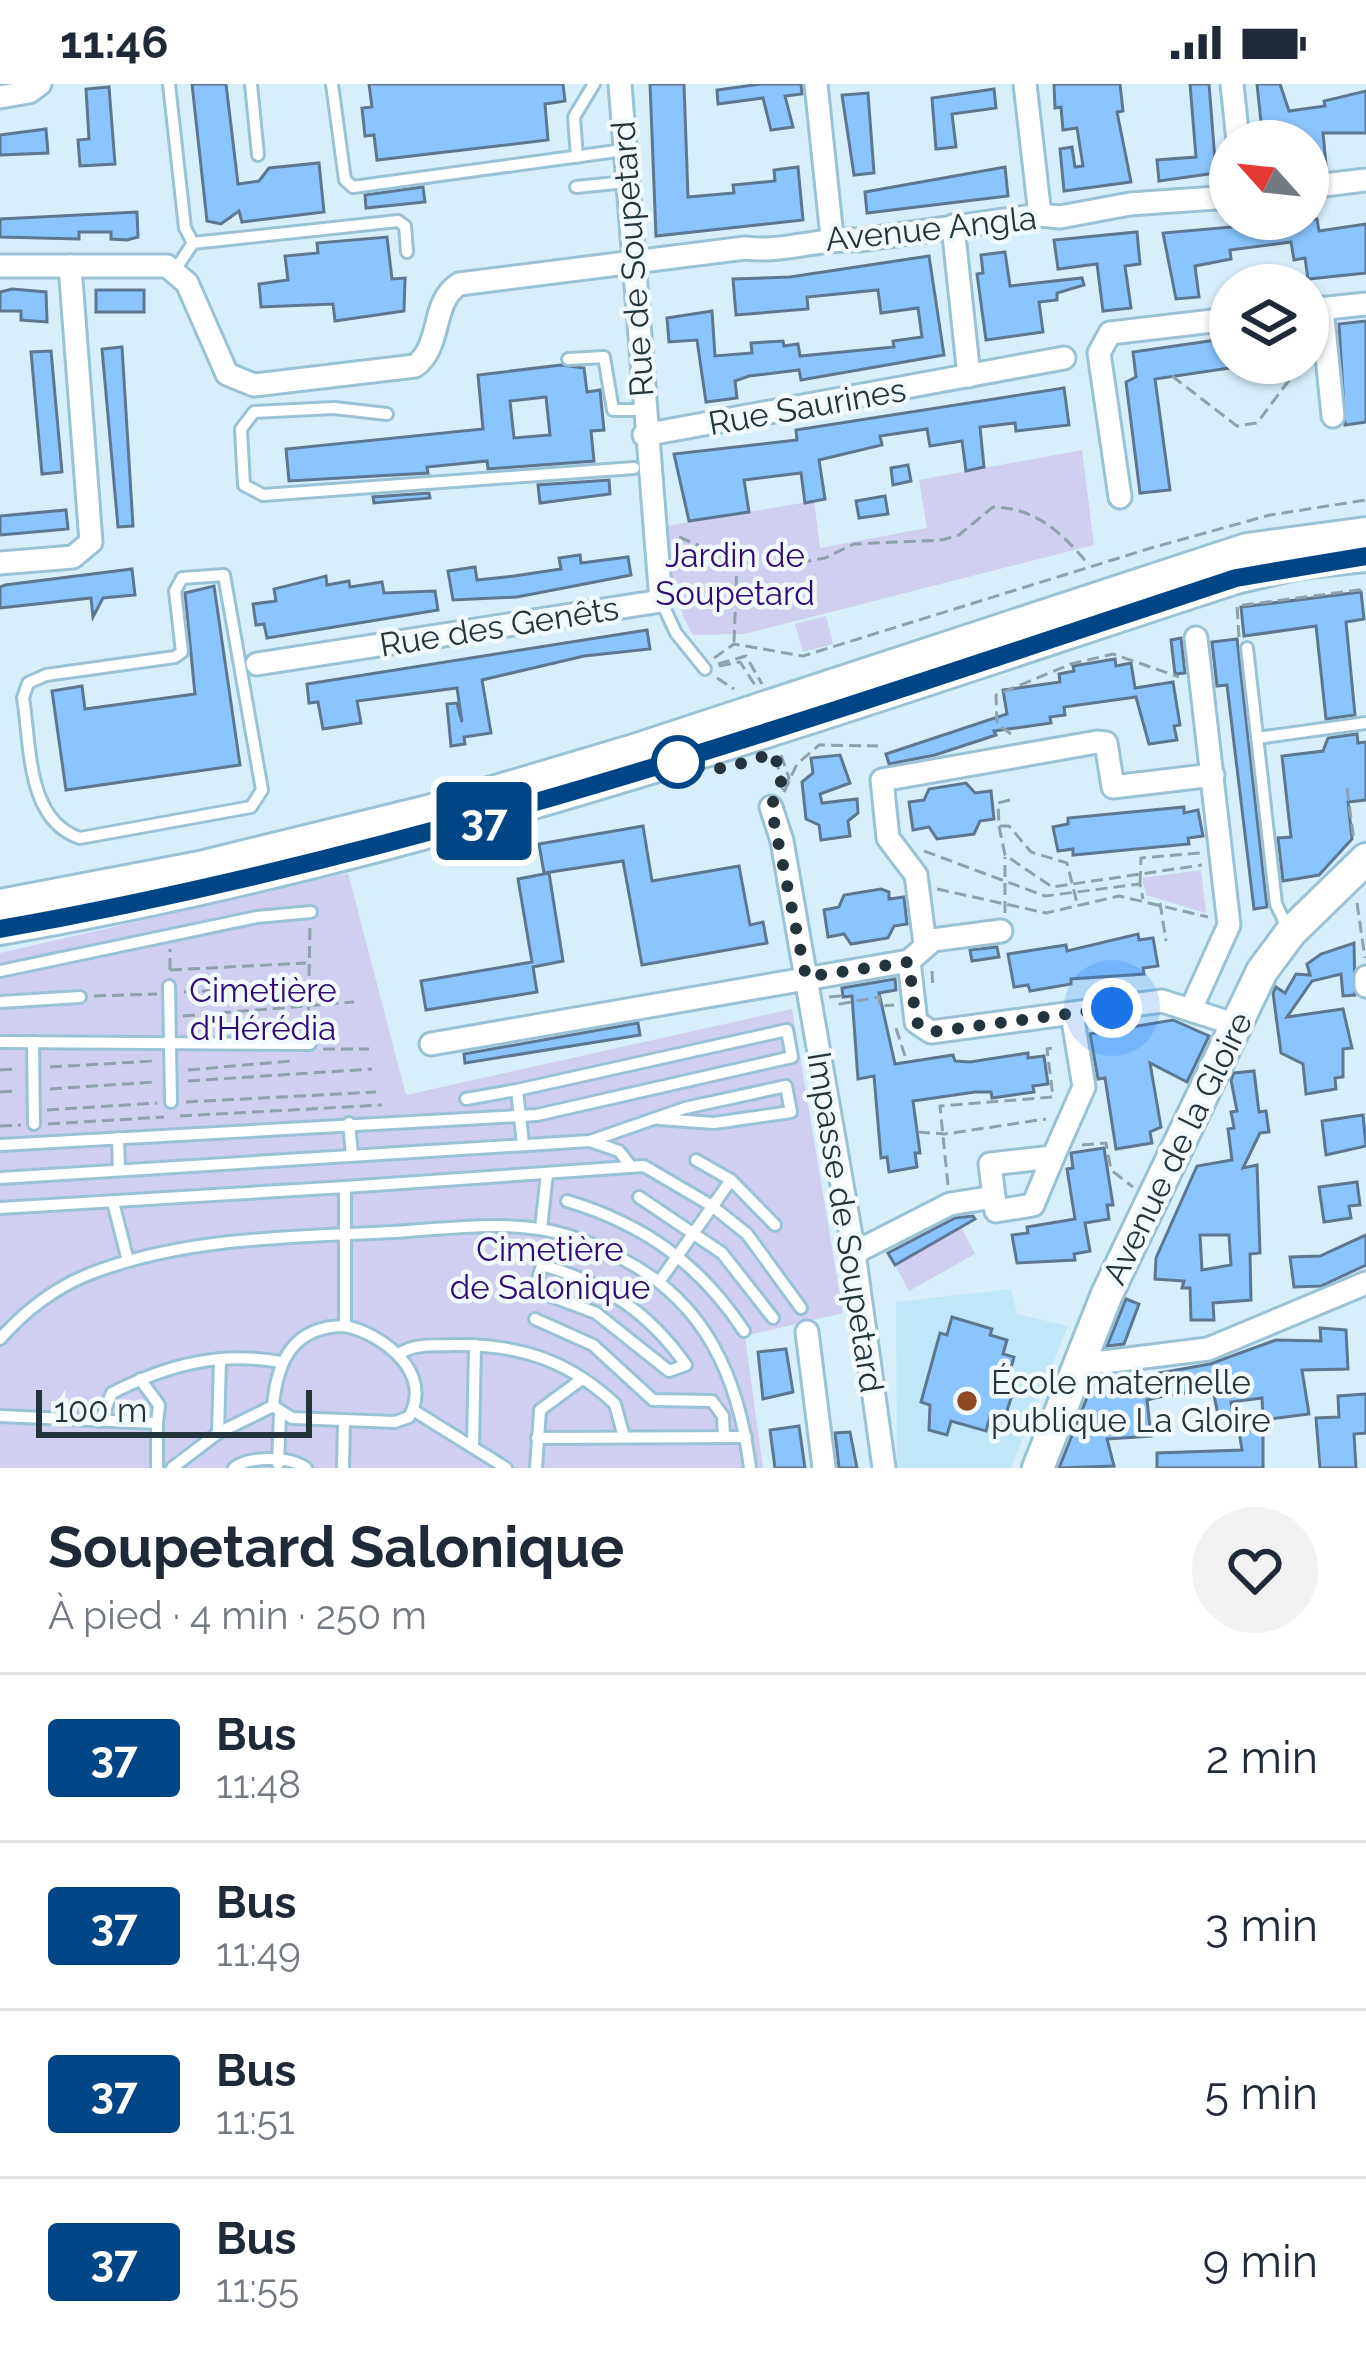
<!DOCTYPE html>
<html lang="fr">
<head>
<meta charset="utf-8">
<style>
  body { margin:0; font-family:Raleway,sans-serif; background:#f2f2f3; color:#1f2937; height:100vh; display:flex; flex-direction:column; font-size:45px; white-space:nowrap }
  * { box-sizing:border-box; margin:0 }
  p { font-size:39px; color:#747a83 }
  .icon { flex:none; width:66px; height:66px; fill:none; stroke:currentColor; stroke-width:2; stroke-linecap:round; stroke-linejoin:round }
  .map { position:relative; height:1384px; overflow:hidden }
  .drawer { display:flex; flex-direction:column; background:#fff; flex:1 }
  .drawer>* { flex:none }
  .badge { padding:0 24px; border-radius:9px; font-size:42px; line-height:78px }
  .needle { width:78px; rotate:297deg }
  .tools { position:absolute; left:1209px; top:36px; display:grid; gap:24px }
  .tools a { display:grid; place-items:center; width:120px; height:120px; border-radius:50%; background:#fff; box-shadow:0 3px 9px #0004; font-size:60px }
  .scale { position:absolute; left:36px; bottom:30px; width:276px; box-sizing:border-box; padding-left:12px; border:6px solid #24343c; border-top:0; font-size:33px; line-height:42px; white-space:nowrap; color:#24343c; -webkit-text-stroke:9px #f1f9fd; paint-order:stroke }
  .you { position:absolute; width:60px; height:60px; margin:-30px; border:9px solid #fff; border-radius:50%; background:#1a73e8; box-shadow:0 0 0 18px #1a73e833 }
  .map>.badge { position:absolute; translate:-50% -50%; box-shadow:0 0 0 6px #fff }
  .round { display:grid; place-items:center; flex:none; width:126px; height:126px; border-radius:63px; background:#f2f2f3 }
  .overview { display:flex; align-items:center; justify-content:space-between; height:204px; padding:0 48px }
  h1 { font-size:57px; font-weight:700; line-height:90px }
  ul { padding:0; list-style:none }
  li { display:flex; align-items:center; gap:36px; height:168px; padding:0 48px; border-top:3px solid #e0e1e3 }
  li div { flex:1 }
  li b { display:block; font-size:45px }
  li em { font-style:normal }
  li .badge { min-width:132px; font-weight:700; text-align:center }
  .status { display:flex; justify-content:space-between; align-items:center; height:84px; padding:0 60px; background:#fff; direction:ltr }
  .status svg { height:33px; fill:currentColor }
  .map>svg:first-child { display:block }
  .built { fill:#bfe7f9 }
  .green { fill:#d0cef1 }
  .building { fill:#8ac5ff; stroke:#5d7791; stroke-width:3; fill-rule:evenodd }
  .lines { fill:none; stroke-linecap:round; stroke-linejoin:round }
  .lane-casing { stroke:#9ac2d6; stroke-width:16 }
  .street-casing { stroke:#9ac2d6; stroke-width:27 }
  .secondary-casing { stroke:#9ac2d6; stroke-width:36 }
  .path { stroke:#8ea2ad; stroke-width:3; stroke-dasharray:12 6; stroke-linecap:butt }
  .lane { stroke:#fff; stroke-width:10 }
  .street { stroke:#fff; stroke-width:21 }
  .secondary { stroke:#fff; stroke-width:30 }
  .line-casing { stroke:#fff; stroke-width:27 }
  .line { stroke:#004687; stroke-width:18 }
  .walk { stroke:#24343c; stroke-width:12; stroke-dasharray:0 21.6 }
  .stop-dot { fill:#fff; stroke:#004687; stroke-width:6 }
  .poi-dot { fill:#8e4920; stroke:#f1f9fd; stroke-width:4.5 }
  .labels { text-anchor:middle; stroke-width:9; stroke-linejoin:round; paint-order:stroke }
  .street-label { font-size:33px; fill:#24343c; stroke:#f1f9fd }
  .park-label { font-size:33px; fill:#310a75; stroke:#f1f9fd }
  .poi-label { font-size:33px; fill:#24343c; stroke:#f1f9fd; text-anchor:start }
</style>
</head>
<body>
<div class="status"><b>11:46</b><svg viewBox="0 0 49 12"><path d="M0 12V9h3v3zM5 12V6h3v6zM10 12V3h3v9zM15 12V0h3v12zM26 1h20v11H26zM47 4h2v5h-2z"/></svg></div>
<div class="map">
<svg width="1366" height="1384" viewBox="0 0 1366 1384">
  <rect width="100%" height="100%" fill="#d7effb"/>
  <path class="built" d="M1011,1205L1017,1230L1068,1242L1011,1384H897L896,1218Z"/>
  <g class="green">
    <path d="M1082,366L1094,461L744,550L693,551C673,517 669,481 666,442L814,417L820,464L927,444L919,396Z"/>
    <path d="M826,532L833,560L803,568L795,540Z"/>
    <path d="M1201,786L1206,829L1146,811L1142,794Z"/>
    <path d="M348,789L406,1011L792,925L843,1229L745,1252L763,1384H0V869Z"/>
    <path d="M961,1143L975,1170L909,1207L895,1181Z"/>
  </g>
  <g class="building">
    <path d="M192,0H226L238,100L259,97L269,84L319,79L324,128L242,138L239,127L221,140L207,137Z"/>
    <path d="M369,0H563L565,17L545,20L548,56L377,76L374,51L365,52L362,24L372,23Z"/>
    <path d="M650,0H684L688,113L734,109L733,101L775,97L774,86L798,83L803,136L656,152Z"/>
    <path d="M761,0H801L802,10L785,12L793,43L771,46L763,14L718,20L717,6Z"/>
    <path d="M1054,0H1120L1123,27L1117,28L1131,98L1064,107L1060,65L1072,63L1075,83L1083,82L1077,44L1063,46L1061,23L1055,24Z"/>
    <path d="M1190,0H1209L1216,89L1159,97L1157,76L1196,73Z"/>
    <path d="M1257,0H1280L1289,27L1325,22L1324,17L1366,7V49H1323L1326,81L1308,83V57H1263Z"/>
    <path d="M109,3L115,80L80,82L78,56L89,55L86,5Z"/>
    <path d="M994,5L996,24L952,30L956,63L936,65L932,14Z"/>
    <path d="M868,9L874,89L854,91L842,11Z"/>
    <path d="M46,45L48,69L0,71V51Z"/>
    <path d="M1005,83L1008,112L867,129L865,108Z"/>
    <path d="M423,103L425,118L366,124L365,111Z"/>
    <path d="M137,128L138,153L127,156L111,155V148H79V155L0,153V135Z"/>
    <path d="M1242,135H1317L1319,147L1366,140V189L1308,195L1305,174L1294,176L1291,158L1230,166L1231,175L1195,182L1199,213L1176,215L1163,149L1243,142Z"/>
    <path d="M1137,148L1140,180L1125,182L1131,224L1103,227L1097,180L1058,185L1054,156Z"/>
    <path d="M387,153L392,195L405,194L404,227L335,237L333,220L261,223L259,200L288,196L285,172L318,169L317,159Z"/>
    <path d="M1005,168L1010,202L1082,194L1084,201L1057,209V216L1039,218L1043,248L986,256L977,190L983,189L981,171Z"/>
    <path d="M929,172L944,271L801,296L799,286L749,292L735,297L737,314L706,318L697,256L669,258L667,234L712,227L715,272L752,269L751,259L783,257L784,262L798,260L800,272L894,263L893,257L922,253L918,224L881,229L878,206L807,213L808,225L736,231L733,195L790,193Z"/>
    <path d="M12,205L46,208L47,238L21,236V227H0V208Z"/>
    <rect x="96" y="206" width="48" height="22"/>
    <path d="M1366,237V338L1345,341L1339,240Z"/>
    <path d="M1230,254V284L1155,295L1170,406L1140,409L1126,298L1136,293L1133,268Z"/>
    <path d="M122,263L133,442L118,443L102,265Z"/>
    <path d="M51,267L62,388L42,390L31,268Z"/>
    <path d="M561,281L584,284L587,308L600,306L604,346L591,347L594,377L488,385L487,377L427,383L428,389L289,397L286,365L483,345L478,291ZM546,313L550,351L514,354L510,317Z"/>
    <path d="M1064,304L1069,341L1016,347L1015,339L980,343L984,383L966,387L962,357L930,362L927,345L880,352L882,361L819,376L825,415L805,419L801,389L744,396L749,428L689,437L674,370L797,356L796,346Z"/>
    <path d="M908,381L911,397L893,401L891,384Z"/>
    <path d="M609,396L610,410L540,419L538,401Z"/>
    <path d="M429,409L430,414L374,419L373,413Z"/>
    <path d="M885,412L888,430L859,434L856,417Z"/>
    <path d="M66,426L68,445L0,451V432Z"/>
    <path d="M580,471L581,479L628,473L631,491L517,513L453,516L448,487L475,483L477,496L514,492L561,485L559,474Z"/>
    <path d="M132,485L135,511L103,514L93,533L91,514L0,524V503L5,501Z"/>
    <path d="M326,492L327,501L349,497L350,503L382,498L384,509L435,507L438,526L267,554L264,540L256,541L253,520L276,517L274,505Z"/>
    <path d="M214,502L240,681L66,706L52,607L82,602L85,625L195,610L185,509Z"/>
    <path d="M1361,508L1364,535L1346,538L1355,631L1326,635L1316,542L1244,552L1241,523Z"/>
    <path d="M647,546L650,565L584,572L482,596L491,649L464,653L465,660L451,662L447,620L457,619L462,638L457,604L357,617L361,639L323,645L318,618L309,619L307,600Z"/>
    <path d="M1181,554L1185,589L1175,590L1171,556Z"/>
    <path d="M1237,555L1267,823L1254,825L1227,601L1217,602L1212,558Z"/>
    <path d="M1115,575L1116,582L1131,579L1135,604L1173,598L1180,641L1174,642L1177,656L1149,660L1136,613L1064,623L1065,631L1050,633L1051,639L994,647L996,651L935,671L889,680L886,670L1007,630L1003,606L1060,598L1059,590L1074,587L1073,582Z"/>
    <path d="M1357,650L1358,659L1366,658V716L1348,718L1352,755L1319,791L1283,797L1278,754L1291,753L1282,672L1323,667L1328,654Z"/>
    <path d="M840,671L850,699L820,710L822,719L857,715L858,729L848,737L850,752L821,756L819,741L806,735L802,698L813,689L811,674Z"/>
    <path d="M966,699L975,709L991,707L994,735L980,737L974,750L937,755L929,743L913,746L909,718L924,716L929,705Z"/>
    <path d="M1184,723V729L1198,726L1203,752L1188,754L1189,760L1073,771V765L1058,767L1053,743L1068,740V734Z"/>
    <path d="M643,742L652,797L739,782L750,841L763,838L767,859L642,881L623,777L544,789L539,760Z"/>
    <path d="M549,789L563,877L533,883L537,908L426,926L421,897L532,878L518,795Z"/>
    <path d="M881,805L889,808V815L904,813L907,840L894,842L888,854L851,860L844,850L828,853L824,826L839,823L844,811Z"/>
    <path d="M1138,850L1139,856L1153,854L1158,882L1143,884L1144,890L1071,895V900L1030,907L1028,901L1014,903L1008,870L1066,861L1067,867Z"/>
    <path d="M1354,859L1355,911L1343,912L1341,890L1312,897L1287,933L1343,925L1352,964L1343,965V993L1335,994L1336,1005L1306,1010L1303,980L1281,969L1273,909L1276,903L1285,909L1296,890L1310,891L1307,880L1321,870Z"/>
    <path d="M997,863L999,873L972,877L970,866Z"/>
    <path d="M895,895L896,906L879,909L895,980L953,971L955,977L970,978L1028,969V974L1044,972L1048,1000L1033,1002L1034,1008L992,1014L991,1008H975L913,1017L920,1069H915L917,1083L889,1088L887,1073L881,1074L874,992L858,995L852,912L843,913L842,904Z"/>
    <path d="M1173,936L1209,952L1187,998L1150,979L1161,1043L1150,1048L1152,1059L1116,1065L1105,994L1098,995L1090,950Z"/>
    <path d="M638,939L640,951L465,979L464,970Z"/>
    <path d="M1254,987L1259,1028L1266,1027L1269,1048L1260,1049L1243,1084L1257,1081L1260,1169L1250,1170L1251,1216L1213,1219L1214,1236H1191L1190,1204H1182L1184,1197L1155,1195L1156,1174L1197,1082L1232,1076L1228,1045L1234,1044L1231,1028L1237,1027L1231,996L1234,989ZM1200,1151H1229L1231,1181L1202,1186Z"/>
    <path d="M1363,1031L1366,1062L1326,1071L1322,1037Z"/>
    <path d="M1104,1064L1113,1121H1107L1109,1135L1085,1139L1090,1167L1074,1170L1075,1176L1017,1179L1012,1151L1028,1149L1027,1143L1075,1135L1067,1085L1073,1084L1071,1069Z"/>
    <path d="M1357,1098L1360,1121L1349,1122L1351,1134L1324,1138L1319,1103Z"/>
    <path d="M973,1132L975,1135L895,1181L888,1169L955,1134Z"/>
    <path d="M1366,1151V1181L1321,1202L1294,1203L1290,1173L1320,1172Z"/>
    <path d="M1126,1215L1139,1220L1124,1260L1107,1262Z"/>
    <path d="M952,1233L992,1245L990,1251L1007,1256L1003,1270L1014,1273L1005,1306L1013,1308L1005,1333L991,1329L986,1347L951,1337L947,1351L929,1346L930,1321L921,1318L940,1249L947,1251Z"/>
    <path d="M1320,1244L1346,1246L1348,1285L1302,1286L1309,1330L1263,1336L1262,1314L1231,1318L1233,1331H1218L1213,1306L1167,1311L1147,1316L1151,1352L1107,1355L1114,1382L1059,1384L1092,1301L1210,1280L1276,1256L1321,1257Z"/>
    <path d="M786,1265L793,1308L763,1315L758,1268Z"/>
    <path d="M1366,1310V1349L1354,1350L1356,1384H1320L1316,1334L1339,1333L1338,1312Z"/>
    <path d="M799,1342L805,1384H775L770,1346Z"/>
    <path d="M1263,1345V1384H1157V1369L1242,1366L1239,1347Z"/>
    <path d="M850,1348L857,1384H839L835,1349Z"/>
  </g>
  <g class="lines">
    <g class="lane-casing">
      <g id="lane">
        <path d="M169,0L185,144L193,159"/>
        <path d="M251,0L258,71"/>
        <path d="M332,0L345,96L353,103L624,66"/>
        <path d="M577,73L574,33L594,0"/>
        <path d="M576,103L626,98"/>
        <path d="M175,186L193,159L398,137L405,142L407,168"/>
        <path d="M568,275L604,273L613,326H643"/>
        <path d="M387,330L334,324L254,328L241,345L244,401L263,411L634,384"/>
        <path d="M224,491L262,706L251,723L80,754C26,736 31,662 23,614L28,599L46,591L175,573L182,568L175,507L182,494Z"/>
        <path d="M661,517L676,549L705,585"/>
        <path d="M1247,564L1276,820L1288,845"/>
        <path d="M1257,654L1366,639"/>
        <path d="M0,887L257,833L311,828"/>
        <path d="M169,902L171,1018"/>
        <path d="M0,918L80,913"/>
        <path d="M0,958L310,960"/>
        <path d="M33,958L34,1040"/>
        <path d="M466,1015L517,1006L523,1060"/>
        <path d="M349,1039L352,1071"/>
        <path d="M118,1054L119,1086"/>
        <path d="M590,1057L619,1067L630,1081"/>
        <path d="M0,1061L537,1031L792,973L787,946L517,1006"/>
        <path d="M696,1076L731,1096"/>
        <path d="M0,1094L590,1057L685,1024L786,1002L791,1028L714,1039L659,1035"/>
        <path d="M345,1103L644,1082L712,1122L747,1150L801,1224"/>
        <path d="M639,1113L722,1169L773,1234"/>
        <path d="M567,1117C644,1140 700,1180 744,1247"/>
        <path d="M113,1118L128,1177"/>
        <path d="M0,1124L345,1103V1242"/>
        <path d="M541,1145L547,1089"/>
        <path d="M542,1181C604,1199 649,1228 686,1281L669,1287L596,1229L535,1206Z"/>
        <path d="M659,1198L731,1096L775,1141"/>
        <path d="M535,1235L593,1261L653,1316L712,1317L723,1332L724,1353"/>
        <path d="M345,1242C383,1250 434,1289 409,1333L395,1338L292,1334L273,1322C277,1276 294,1242 345,1242Z"/>
        <path d="M0,1255C24,1228 53,1205 87,1191C182,1153 292,1153 393,1148C440,1145 491,1138 539,1145C567,1149 599,1162 624,1176C707,1219 739,1296 750,1384"/>
        <path d="M399,1270C415,1259 434,1262 453,1261C517,1260 567,1275 615,1320L624,1353"/>
        <path d="M140,1295L159,1321L157,1339"/>
        <path d="M413,1326L506,1384"/>
        <path d="M0,1332L157,1339V1384"/>
        <path d="M100,1337L112,1309C167,1281 219,1267 281,1278"/>
        <path d="M218,1349L220,1275"/>
        <path d="M537,1354L746,1353"/>
        <path d="M473,1362L475,1261"/>
        <path d="M278,1380L280,1329"/>
        <path d="M172,1384L218,1349L273,1322"/>
        <path d="M234,1384C249,1372 290,1372 306,1384"/>
        <path d="M343,1384L344,1336"/>
        <path d="M536,1384L540,1326L582,1295"/>
      </g>
    </g>
    <g class="street-casing">
      <g id="street">
        <path d="M816,0L832,153"/>
        <path d="M1025,0L1040,131"/>
        <path d="M1232,0L1238,57"/>
        <path d="M0,13L29,8L40,0"/>
        <path d="M1308,103L1366,96"/>
        <path d="M953,142L969,292"/>
        <path d="M0,182H167L187,199L227,290L254,301L415,282C443,261 430,219 459,200L745,164C784,169 816,154 860,156L1040,131L1060,133L1130,120L1230,113"/>
        <path d="M1322,224L1333,332"/>
        <path d="M1309,226L1366,220"/>
        <path d="M644,351L1064,274"/>
        <path d="M1120,413L1099,269L1110,249L1230,235"/>
        <path d="M0,479L73,473L91,458L70,182"/>
        <path d="M257,580L661,517L620,0"/>
        <path d="M771,723L782,757L854,1169L884,1384"/>
        <path d="M925,860L916,791L888,754L882,696L1097,658L1106,659L1113,703L1213,691"/>
        <path d="M909,877L916,938L931,948L1162,917L1237,941"/>
        <path d="M1366,893V902"/>
        <path d="M1192,923L1229,841L1196,554"/>
        <path d="M431,960L909,877L933,856L1001,847"/>
        <path d="M994,1113L996,1127L1033,1121L1053,1073"/>
        <path d="M854,1169L950,1120L994,1113L990,1080L1053,1073L1084,1003L1072,930"/>
        <path d="M807,1248L824,1384"/>
        <path d="M1080,1276L1104,1278L1208,1265L1366,1199"/>
      </g>
    </g>
    <g class="secondary-casing">
      <g id="secondary">
        <path d="M0,821L200,783L432,726L631,667L1247,465L1366,449"/>
        <path d="M0,845C425,772 828,627 1236,494L1299,479L1366,472"/>
        <path d="M1038,1384L1107,1210L1262,887L1291,848L1366,775"/>
      </g>
    </g>
    <g class="path">
      <path d="M1172,292L1237,342L1257,339L1302,279"/>
      <path d="M679,453L737,478L779,482L825,474L854,460L942,456L959,451L993,423C1037,424 1063,450 1089,481"/>
      <path d="M1239,553L1237,522L1366,505"/>
      <path d="M734,558L737,478"/>
      <path d="M714,574L734,560L803,572L1151,464L1270,431L1366,416"/>
      <path d="M718,580L746,572L762,600"/>
      <path d="M719,582L740,578L755,601"/>
      <path d="M717,594L734,605"/>
      <path d="M1011,650L997,640L996,611L1071,580L1113,570L1179,593"/>
      <path d="M781,671L789,694L782,706"/>
      <path d="M775,674L782,695L778,704"/>
      <path d="M1347,704L1354,757"/>
      <path d="M784,708L797,680L819,661L878,662"/>
      <path d="M1010,716L998,719L999,742H1009L1031,768L1067,779L1077,819"/>
      <path d="M999,742L1005,771L1052,803L1202,781"/>
      <path d="M924,767L1045,812L1140,800L1143,815"/>
      <path d="M1140,799L1141,774L1201,769"/>
      <path d="M937,805L1046,829L1119,812L1208,833"/>
      <path d="M1160,819L1166,857"/>
      <path d="M1357,819L1365,874"/>
      <path d="M1005,829V773"/>
      <path d="M170,886L306,879"/>
      <path d="M170,886V865"/>
      <path d="M932,887L933,905"/>
      <path d="M184,908L308,902"/>
      <path d="M94,912L157,910"/>
      <path d="M829,913L840,912V920L879,913L880,922L894,921"/>
      <path d="M183,932L354,918"/>
      <path d="M896,944L905,972"/>
      <path d="M308,946L310,842"/>
      <path d="M323,965H369"/>
      <path d="M50,983L154,977"/>
      <path d="M0,986L16,985"/>
      <path d="M188,986L291,977"/>
      <path d="M188,997L372,985"/>
      <path d="M50,1005L155,998"/>
      <path d="M0,1008L17,1007"/>
      <path d="M186,1018L376,1008"/>
      <path d="M47,1026L157,1019"/>
      <path d="M180,1032L382,1021"/>
      <path d="M48,1040L164,1033"/>
      <path d="M0,1042L21,1041"/>
      <path d="M918,1048L945,1050L1046,1035"/>
      <path d="M1082,1061L1106,1059L1111,1086L1133,1103"/>
      <path d="M948,1101L940,1022L1053,1013L1047,965L1057,963"/>
    </g>
    <use href="#lane" class="lane"/>
    <use href="#street" class="street"/>
    <use href="#secondary" class="secondary"/>
  </g>
  <g class="lines">
    <g class="line-casing">
      <path id="line" d="M0,845C429,769 824,630 1236,494L1366,472"/>
    </g>
    <use href="#line" class="line"/>
    <path class="walk" d="M678,678L708,686L730,683L774,669L782,695L771,723L806,893L909,878L916,938L931,948L1112,924"/>
  </g>
  <circle class="stop-dot" cx="678" cy="678" r="24"/>
  <circle class="poi-dot" cx="967" cy="1317" r="12"/>
  <g class="labels">
    <g class="street-label">
      <text transform="translate(931 144) rotate(-6)" y="12">Avenue Angla</text>
      <text transform="translate(632 175) rotate(-94)" y="12">Rue de Soupetard</text>
      <text transform="translate(807 322) rotate(-10)" y="12">Rue Saurines</text>
      <text transform="translate(499 542) rotate(-9)" y="12">Rue des Genêts</text>
      <text transform="translate(1177 1064) rotate(-64)" y="12">Avenue de la Gloire</text>
      <text transform="translate(846 1138) rotate(81)" y="12">Impasse de Soupetard</text>
    </g>
    <g class="park-label">
      <text x="735" y="483">Jardin de<tspan x="735" dy="38">Soupetard</tspan></text>
      <text x="263" y="918">Cimetière<tspan x="263" dy="38">d'Hérédia</tspan></text>
      <text x="550" y="1177">Cimetière<tspan x="550" dy="38">de Salonique</tspan></text>
    </g>
    <g class="poi-label">
      <text x="991" y="1310">École maternelle<tspan x="991" dy="38">publique La Gloire</tspan></text>
    </g>
  </g>
</svg>
<div class="tools">
<a><svg class="needle" viewBox="-14 -14 28 28"><path d="M0-13l5 13h-10z" fill="#e53935"/><path d="M0 13l5-13h-10z" fill="#747a83"/></svg></a>
<a><svg class="icon" aria-label="layers" viewBox="0 0 24 24"><path d="M12 4l9 5-9 5-9-5zM3 14l9 5 9-5"/></svg></a>
</div>
<div class="scale">100 m</div>
<div class="you" style="left:1112px;top:924px"></div>
<b class="badge" style="left:484px;top:737px;background:#004687;color:#fff">37</b>
</div>
<section class="drawer">
<div class="overview"><div><h1>Soupetard Salonique</h1><p>À pied · 4 min · 250 m</p></div><a class="round"><svg class="icon" aria-label="heart" viewBox="0 0 24 24"><path d="M12 20l-8-8c-3-5 5-10 8-4 3-6 11-1 8 4z"/></svg></a></div>
<ul>
<li><span class="badge" style="background:#004687;color:#fff">37</span><div><b>Bus</b><p>11:48</p></div><em>2 min</em></li>
<li><span class="badge" style="background:#004687;color:#fff">37</span><div><b>Bus</b><p>11:49</p></div><em>3 min</em></li>
<li><span class="badge" style="background:#004687;color:#fff">37</span><div><b>Bus</b><p>11:51</p></div><em>5 min</em></li>
<li><span class="badge" style="background:#004687;color:#fff">37</span><div><b>Bus</b><p>11:55</p></div><em>9 min</em></li>
</ul>
</section>
</body>
</html>
